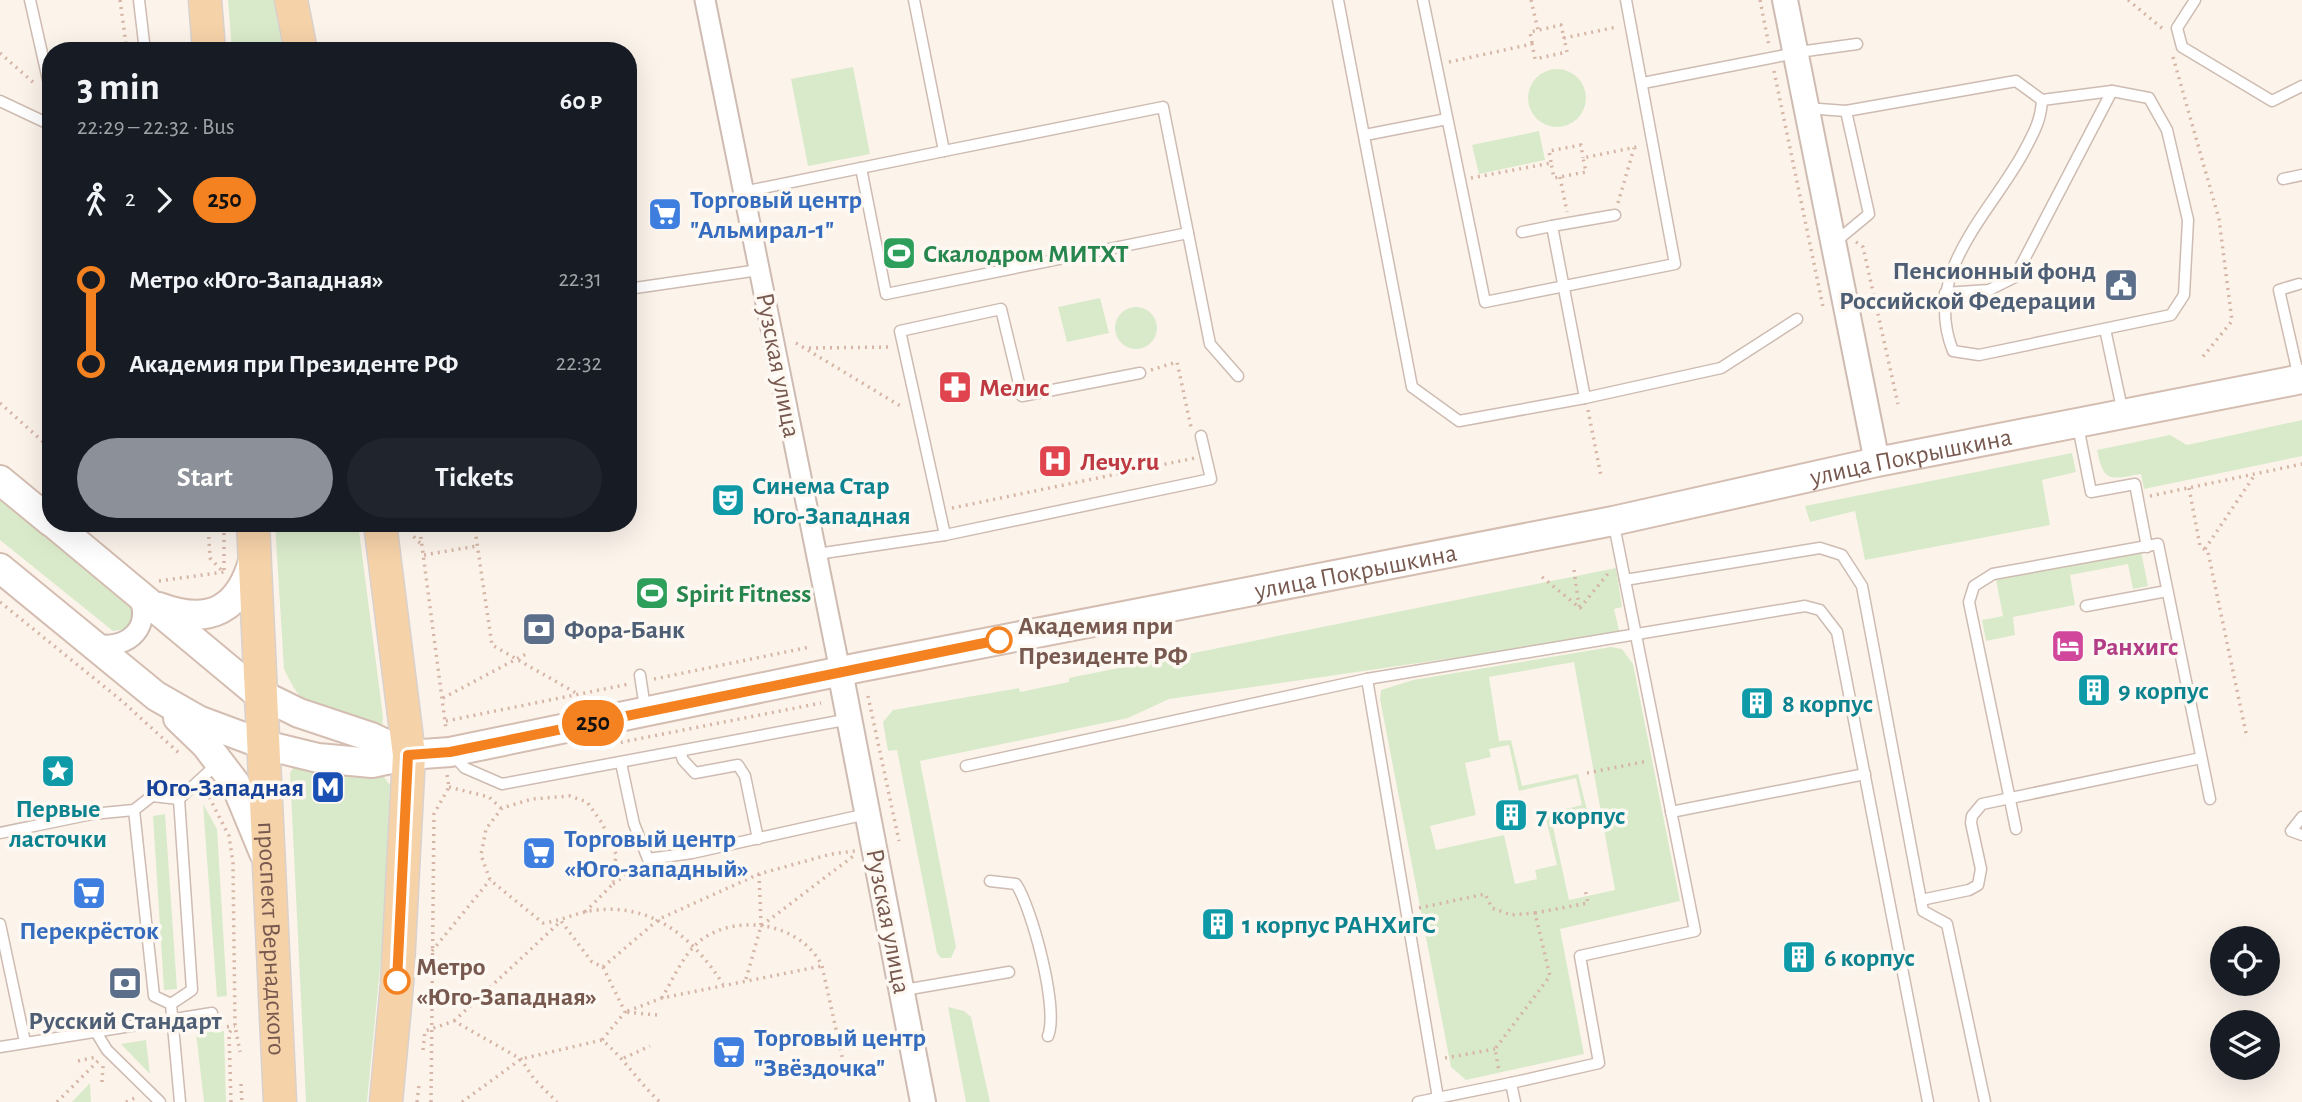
<!DOCTYPE html>
<html lang="en">
<head>
<meta charset="utf-8">
<style>
  body { margin:0; font-family:"Alegreya Sans",sans-serif; background:#20242c; color:#f1f3f6; height:100vh; display:flex; flex-direction:column; font-size:26px; white-space:nowrap }
  * { box-sizing:border-box; margin:0 }
  p { font-size:23px; color:#9ea1a6 }
  .icon { flex:none; width:38px; height:38px; fill:none; stroke:currentColor; stroke-width:2; stroke-linecap:round; stroke-linejoin:round }
  .map { position:relative; flex:1; overflow:hidden }
  .details { position:absolute; left:42px; top:42px; width:595px; height:490px; display:flex; flex-direction:column; background:#171b24; border-radius:28px; box-shadow:0 7px 28px #0002 }
  .details>* { flex:none }
  .badge { padding:0 14px; border-radius:23px; font-size:24px; line-height:46px }
  .tools { position:absolute; left:2210px; top:926px; display:grid; gap:14px }
  .tools a { display:grid; place-items:center; width:70px; height:70px; border-radius:50%; background:#171b24; box-shadow:0 7px 28px #0002; font-size:35px }
  .map>.badge { position:absolute; translate:-50% -50%; box-shadow:0 0 0 4px #fff }
  .legs { display:flex; align-items:center; gap:10px; height:77px; padding:0 35px; font-size:23px }
  .legs p { margin-inline-start:auto }
  .headline { display:flex; align-items:center; justify-content:space-between; height:119px; padding:0 35px }
  h1 { font-size:38px; font-weight:600; line-height:52px }
  .button { display:flex; gap:14px; margin-top:auto; padding:14px 35px }
  .button a { flex:1; height:80px; border-radius:42px; background:#8c9099; color:#fff; font-size:28px; font-weight:600; line-height:80px; text-align:center }
  .button a+a { background:#20242c; color:#f1f3f6 }
  ul { padding:0 35px; list-style:none }
  li { display:flex; align-items:center; gap:24px; height:84px; font-size:26px }
  li i { display:grid; place-items:center; width:10px; height:100%; margin:0 9px; background:currentColor }
  li i::after { content:''; width:18px; height:18px; margin:-9px; border:5px solid; border-radius:50%; background:#171b24 }
  li p { margin-inline-start:auto }
  li:first-child i { background:linear-gradient(#0000 50%,currentColor 0) }
  li:last-child i { background:linear-gradient(currentColor 50%,#0000 0) }
  .map>svg:first-child { display:block }
  .green { fill:#d9eaca; fill-rule:evenodd }
  .lines { fill:none; stroke-linecap:round; stroke-linejoin:round }
  .service-casing { stroke:#cebbb1; stroke-width:13 }
  .minor-casing { stroke:#cebbb1; stroke-width:23 }
  .tertiary-casing { stroke:#cebbb1; stroke-width:28 }
  .secondary-casing { stroke:#d4bdb1; stroke-width:32 }
  .primary-casing { stroke:#d9d1ce; stroke-width:35 }
  .path { stroke:#d6b5a7; stroke-width:3.5; stroke-dasharray:2 5; stroke-linecap:butt }
  .service { stroke:#fff; stroke-width:10 }
  .minor { stroke:#fff; stroke-width:19 }
  .tertiary { stroke:#fff; stroke-width:24 }
  .secondary { stroke:#fff; stroke-width:28 }
  .primary { stroke:#f6d2a8; stroke-width:32 }
  .line-1-casing { stroke:#fff; stroke-width:16 }
  .line-1 { stroke:#f58220; stroke-width:10 }
  .stop-1-dot { fill:#fff; stroke:#f58220; stroke-width:3.5 }
  .labels { text-anchor:middle; stroke-width:7; stroke-linejoin:round; paint-order:stroke }
  .shop-label { font-size:26px; font-weight:bold; fill:#366cbe; stroke:#fef8f2; text-anchor:start }
  .leisure-label { font-size:26px; font-weight:bold; fill:#27864d; stroke:#fef8f2; text-anchor:start }
  .service-label { font-size:26px; font-weight:bold; fill:#4e5e75; stroke:#fef8f2; text-anchor:end }
  .street-label { font-size:26px; fill:#77594f; stroke:#fef8f2 }
  .health-label { font-size:26px; font-weight:bold; fill:#be3a42; stroke:#fef8f2; text-anchor:start }
  .culture-label { font-size:26px; font-weight:bold; fill:#0d838f; stroke:#fef8f2; text-anchor:start }
  .stop-label { font-size:26px; font-weight:bold; fill:#77594f; stroke:#fef8f2; text-anchor:start }
  .hotel-label { font-size:26px; font-weight:bold; fill:#b23c85; stroke:#fef8f2; text-anchor:start }
  .transit-label { font-size:26px; font-weight:bold; fill:#164399; stroke:#fef8f2; text-anchor:end }
</style>
</head>
<body>
<div class="map">
<svg width="2302" height="1102" viewBox="0 0 2302 1102">
  <rect width="100%" height="100%" fill="#fcf4eb"/>
  <g class="green">
    <path d="M228,0H280L290,51H232Z"/>
    <path d="M853,67L870,154L808,166L791,79Z"/>
    <circle cx="1557" cy="98" r="29"/>
    <path d="M1539,131L1545,160L1479,174L1472,145Z"/>
    <path d="M1100,298L1109,333L1067,342L1058,307Z"/>
    <circle cx="1136" cy="328" r="21"/>
    <path d="M2302,420V456L2144,489L2141,474C2110,479 2104,484 2097,450L2170,435L2187,445Z"/>
    <path d="M2072,453L2076,472L2042,480L2050,525L1865,560L1855,511L1810,522L1805,506Z"/>
    <path d="M0,496L136,604L132,628L113,631L0,540Z"/>
    <path d="M275,523H358L383,717L382,726C359,730 319,714 302,698C294,690 289,679 284,669Z"/>
    <path d="M2141,551L2148,586L2133,589L2128,564L2070,575L2075,605L2013,617L2015,635L1986,641L1982,620L2003,616L1996,580Z"/>
    <path d="M1616,568L1622,607L1614,609L1620,634L1169,699L1128,718L920,761L956,947L951,958H941L937,953L897,750L888,751L883,722L893,710L1019,688L1020,692L1069,682V678Z"/>
    <path d="M1611,647L1622,649L1633,664L1680,901L1560,929L1584,1054L1466,1080L1451,1067L1380,699L1381,690L1413,680ZM1574,662L1615,890L1569,900L1551,818L1587,810L1578,774L1522,786L1511,740L1499,741L1489,677ZM1509,745L1519,791L1576,778L1582,805L1545,814L1557,865L1535,870L1537,879L1515,884L1504,835L1436,850L1430,826L1476,815L1465,763L1491,757L1489,749Z"/>
    <path d="M295,765L384,777L390,785L383,937L367,1102H306L290,773Z"/>
    <path d="M203,804L217,829L227,996L217,997Z"/>
    <path d="M165,814L177,989L164,990L153,816Z"/>
    <path d="M948,1007L964,1011L971,1017L990,1102H966Z"/>
    <path d="M224,1031L226,1102H204L196,1033Z"/>
    <path d="M146,1040L150,1074L121,1044Z"/>
    <path d="M90,1083L91,1102H72Z"/>
  </g>
  <g class="lines">
    <g class="service-casing">
      <g id="service">
        <path d="M30,0L51,93"/>
        <path d="M139,0L145,51"/>
        <path d="M914,0L944,151L1163,107L1210,344L1238,376"/>
        <path d="M1338,0L1412,387L1459,421L1585,398L1721,368L1797,319"/>
        <path d="M1423,0L1485,302L1675,264L1626,0"/>
        <path d="M2195,0L2177,28L2182,47L2272,101L2302,86"/>
        <path d="M1643,83L1806,51L1857,44"/>
        <path d="M0,101L51,125"/>
        <path d="M1806,108L1846,111L1869,214L1834,243"/>
        <path d="M1846,111L2016,81L2042,100C2041,122 2032,136 2022,155C1987,217 1922,274 1953,351L1979,355L2171,315L2184,295L2188,220L2167,130L2149,98L2112,91L2042,100"/>
        <path d="M1365,135L1447,119"/>
        <path d="M861,168L886,294L1188,233"/>
        <path d="M2283,179L2302,175"/>
        <path d="M743,192L944,151"/>
        <path d="M1522,232L1552,226"/>
        <path d="M628,289L759,270"/>
        <path d="M1945,293L1989,290L2015,277L2112,91"/>
        <path d="M2105,329L2123,413"/>
        <path d="M2299,378L2279,290L2299,284"/>
        <path d="M1585,398L1552,226L1615,215"/>
        <path d="M2078,426L2091,492L2135,484L2147,547"/>
        <path d="M945,535L900,331L1001,309L1022,396L1140,373"/>
        <path d="M817,554L945,535L1211,479L1201,436"/>
        <path d="M1625,580L1820,548L1842,555L1862,586L1923,911L1947,924L1985,1102"/>
        <path d="M2086,606L2167,591"/>
        <path d="M640,675L645,708"/>
        <path d="M680,752L683,760L695,773L738,765L745,776L758,839"/>
        <path d="M453,755L465,768L502,784L850,719"/>
        <path d="M621,763L634,824L648,859L692,853L867,814"/>
        <path d="M966,766L1367,679"/>
        <path d="M179,799L192,990L171,1004L180,1102"/>
        <path d="M134,810L154,996L171,1004"/>
        <path d="M1671,812L1865,774"/>
        <path d="M2302,817L2291,831L2302,835"/>
        <path d="M2016,829L1969,602L1974,586L1993,574L2158,544L2210,799"/>
        <path d="M0,833L92,814L134,810L152,796L179,799L217,764"/>
        <path d="M990,881L1016,884C1032,908 1059,1009 1048,1036"/>
        <path d="M1921,900L1969,890L1978,885L1981,869L1971,823L1972,816L1982,804L2201,758"/>
        <path d="M0,924L25,1042"/>
        <path d="M904,990L1009,972"/>
        <path d="M96,1032L107,1050L160,1102"/>
        <path d="M0,1047L212,1013"/>
        <path d="M1438,1098L1367,679L1805,606L1820,610L1837,632L1928,1102"/>
        <path d="M1418,1102L1511,1083"/>
        <path d="M1515,1102L1511,1083L1599,1063L1580,956L1695,931L1614,525"/>
      </g>
    </g>
    <g class="minor-casing">
      <g id="minor">
        <path d="M705,0L840,671"/>
        <path d="M95,644C129,651 155,625 136,592"/>
      </g>
    </g>
    <g class="tertiary-casing">
      <g id="tertiary">
        <path d="M1785,0L1877,462"/>
        <path d="M840,671L923,1102"/>
      </g>
    </g>
    <g class="secondary-casing">
      <g id="secondary">
        <path d="M0,480L51,522"/>
        <path d="M53,523L256,692L299,713L371,737L409,755"/>
        <path id="s1" d="M0,568L156,696L198,720L265,745L318,758L372,763L409,755L450,752L861,667L1613,521L1877,462L2302,379"/>
        <path d="M159,607C210,626 240,610 254,558"/>
        <path d="M178,718L206,745L235,783L264,853"/>
      </g>
    </g>
    <g class="primary-casing">
      <g id="primary">
        <path d="M205,0L209,51"/>
        <path d="M291,0L301,51"/>
        <path id="s2" d="M253,523L280,1102"/>
        <path d="M380,523L409,755L397,984L386,1102"/>
      </g>
    </g>
    <g class="path">
      <path d="M120,0L127,51"/>
      <path d="M1531,0L1538,30"/>
      <path d="M1760,0L1769,46"/>
      <path d="M2128,0L2163,29"/>
      <path d="M1532,43L1530,32L1561,25L1564,38"/>
      <path d="M0,53L35,84"/>
      <path d="M2173,57L2219,219L2232,321L2201,359"/>
      <path d="M1449,62L1532,44L1535,59L1567,52L1564,38L1617,27"/>
      <path d="M1774,71L1823,307"/>
      <path d="M1551,162L1549,151L1581,145L1583,158"/>
      <path d="M1560,177L1567,212"/>
      <path d="M1471,178L1551,163L1554,178L1586,172L1583,158L1641,146"/>
      <path d="M1618,203L1634,148"/>
      <path d="M1856,242L1863,247L1898,404"/>
      <path d="M796,343L902,407"/>
      <path d="M809,348L892,347"/>
      <path d="M1151,370L1177,362L1191,427"/>
      <path d="M0,403L51,449"/>
      <path d="M1588,410L1601,476"/>
      <path d="M2189,488L2200,546L2208,552L2247,738"/>
      <path d="M2150,496L2302,464"/>
      <path d="M952,508L1195,458"/>
      <path d="M208,523L210,558L223,572"/>
      <path d="M411,523L413,536L422,545"/>
      <path d="M419,523L446,729"/>
      <path d="M474,523L492,645L576,693"/>
      <path d="M2205,549L2254,476"/>
      <path d="M424,555L477,546"/>
      <path d="M224,570V523"/>
      <path d="M1574,570L1579,606"/>
      <path d="M1542,577L1580,608L1610,571"/>
      <path d="M159,581L224,572"/>
      <path d="M0,602L122,701L180,754"/>
      <path d="M654,679L810,647"/>
      <path d="M868,696L899,841"/>
      <path d="M443,698L526,654"/>
      <path d="M446,721L629,684"/>
      <path d="M607,745L821,703"/>
      <path d="M1587,773L1648,761"/>
      <path d="M449,787L489,797L501,808"/>
      <path d="M206,791L229,836L233,863L235,1026L240,1052"/>
      <path d="M759,874L761,925"/>
      <path d="M613,884L637,867"/>
      <path d="M1419,908L1485,894L1492,908L1511,915L1535,913L1550,976L1495,1049L1499,1071"/>
      <path d="M585,912L613,884L616,854L602,823L587,802L570,796L532,799L502,808L486,829L481,855L490,880L543,923C562,921 577,912 596,910C654,904 693,938 723,984"/>
      <path d="M1535,913L1588,903L1585,889"/>
      <path d="M432,951L490,880"/>
      <path d="M603,967L659,919L759,874L831,854L855,851"/>
      <path d="M746,979L761,926L856,854"/>
      <path d="M662,998C673,979 684,953 701,940C739,912 802,924 822,966L847,1079"/>
      <path d="M657,1015L625,1012L662,998L822,966"/>
      <path d="M454,1021L561,921L592,962L603,967L625,1012L602,1040"/>
      <path d="M213,1028L235,1026"/>
      <path d="M423,1050L425,1031L454,1021L521,1059L534,1079L557,1102"/>
      <path d="M624,1058L650,1046"/>
      <path d="M1445,1058L1495,1049"/>
      <path d="M78,1061L96,1057"/>
      <path d="M102,1082L103,1066"/>
      <path d="M241,1084L242,1102"/>
      <path d="M57,1102L99,1060"/>
      <path d="M126,1102L137,1097"/>
      <path d="M231,1102L229,1033L234,1027"/>
      <path d="M417,1102L419,1085"/>
      <path d="M431,1102L434,814L449,787L447,775"/>
      <path d="M462,1102L521,1059L602,1040C626,1060 638,1082 660,1102"/>
    </g>
    <use href="#service" class="service"/>
    <use href="#minor" class="minor"/>
    <use href="#tertiary" class="tertiary"/>
    <use href="#secondary" class="secondary"/>
    <use href="#primary" class="primary"/>
  </g>
  <g class="lines">
    <g class="line-1-casing">
      <path id="line-1" d="M397,981L408,755L450,752L999,640"/>
    </g>
    <use href="#line-1" class="line-1"/>
  </g>
  <defs>
    <g id="supermarket-square" transform="scale(1.75)"><rect x="-9" y="-9" width="18" height="18" rx="4" fill="#3f7fe0" stroke="#fef8f2"/><path d="M-6-5.5h2.5l.6 2H6L4.5 2H-2.5L-4.4-4H-6ZM-1.5 3.2a1.3 1.3 0 1 0 .1 0ZM3 3.2a1.3 1.3 0 1 0 .1 0Z" fill="#fff"/></g>
    <g id="stadium-square" transform="scale(1.75)"><rect x="-9" y="-9" width="18" height="18" rx="4" fill="#2e9e5b" stroke="#fef8f2"/><path d="M0-5a6.5 5 0 1 0 0 10a6.5 5 0 1 0 0-10ZM-3.5-1.8h7v3.6h-7Z" fill="#fff"/></g>
    <g id="civic-square" transform="scale(1.75)"><rect x="-9" y="-9" width="18" height="18" rx="4" fill="#5c6f8a" stroke="#fef8f2"/><path d="M-.6-6.5H3V-4.5H.6V-3L4-1V1h2V6H-6V1h2V-1L-.6-3ZM-1.2 2.5V6h2.4V2.5Z" fill="#fff"/></g>
    <g id="pharmacy-square" transform="scale(1.75)"><rect x="-9" y="-9" width="18" height="18" rx="4" fill="#e0444e" stroke="#fef8f2"/><path d="M-2-6h4v4h4v4h-4v4h-4v-4h-4v-4h4Z" fill="#fff"/></g>
    <g id="hospital-square" transform="scale(1.75)"><rect x="-9" y="-9" width="18" height="18" rx="4" fill="#e0444e" stroke="#fef8f2"/><path d="M-5-5h3v3.5h4V-5h3V5h-3V1.5h-4V5h-3Z" fill="#fff"/></g>
    <g id="theatre-square" transform="scale(1.75)"><rect x="-9" y="-9" width="18" height="18" rx="4" fill="#0f9aa8" stroke="#fef8f2"/><path d="M-5-5.5Q0-4 5-5.5V0Q5 5 0 6Q-5 5-5 0ZM-3.3-2.5H-1v1.5H-3.3ZM1-2.5H3.3v1.5H1ZM-2.8 1Q0 5.5 2.8 1Z" fill="#fff"/></g>
    <g id="bank-square" transform="scale(1.75)"><rect x="-9" y="-9" width="18" height="18" rx="4" fill="#5c6f8a" stroke="#fef8f2"/><path d="M-6-4H6V4H-6ZM0-2.3a2.3 2.3 0 1 0 0 4.6a2.3 2.3 0 1 0 0-4.6Z" fill="#fff"/></g>
    <g id="hotel-square" transform="scale(1.75)"><rect x="-9" y="-9" width="18" height="18" rx="4" fill="#d1479c" stroke="#fef8f2"/><path d="M-6-4.5h1.5V1H6V5H4.5V3h-9V5H-6ZM-4 0a1.8 1.8 0 1 1 3.6 0ZM.5 0V-2.5h3Q6-2.5 6 0Z" fill="#fff"/></g>
    <g id="building-square" transform="scale(1.75)"><rect x="-9" y="-9" width="18" height="18" rx="4" fill="#0f9aa8" stroke="#fef8f2"/><path d="M-4-6H4V6H1V3H-1V6H-4ZM-2.5-4.3h1.7v1.8h-1.7ZM.8-4.3h1.7v1.8H.8ZM-2.5-1h1.7V.8h-1.7ZM.8-1h1.7V.8H.8Z" fill="#fff"/></g>
    <g id="sight-square" transform="scale(1.75)"><rect x="-9" y="-9" width="18" height="18" rx="4" fill="#0f9aa8" stroke="#fef8f2"/><path d="M0-6L1.8-2.2L6-1.7L2.9 1.2L3.7 5.4L0 3.3L-3.7 5.4L-2.9 1.2L-6-1.7L-1.8-2.2Z" fill="#fff"/></g>
    <g id="metro-square" transform="scale(1.75)"><rect x="-9" y="-9" width="18" height="18" rx="4" fill="#1a4fb4" stroke="#fef8f2"/><path d="M-5.5 5V-5H-3L0 0L3-5H5.5V5H3V-.5L0 4L-3-.5V5Z" fill="#fff"/></g>
  </defs>
  <g fill-rule="evenodd">
    <use href="#supermarket-square" x="665" y="214"/>
    <use href="#stadium-square" x="899" y="253"/>
    <use href="#civic-square" x="2121" y="285"/>
    <use href="#pharmacy-square" x="955" y="387"/>
    <use href="#hospital-square" x="1055" y="461"/>
    <use href="#theatre-square" x="728" y="500"/>
    <use href="#stadium-square" x="652" y="593"/>
    <use href="#bank-square" x="539" y="629"/>
    <use href="#hotel-square" x="2068" y="646"/>
    <use href="#building-square" x="2094" y="690"/>
    <use href="#building-square" x="1757" y="703"/>
    <use href="#sight-square" x="58" y="771"/>
    <use href="#metro-square" x="328" y="787"/>
    <use href="#building-square" x="1511" y="815"/>
    <use href="#supermarket-square" x="539" y="853"/>
    <use href="#supermarket-square" x="89" y="893"/>
    <use href="#building-square" x="1218" y="924"/>
    <use href="#building-square" x="1799" y="957"/>
    <use href="#bank-square" x="125" y="983"/>
    <use href="#supermarket-square" x="729" y="1052"/>
  </g>
  <g class="stop-1-dot">
    <circle cx="999" cy="640" r="12"/>
    <circle cx="397" cy="981" r="12"/>
  </g>
  <g class="labels">
    <g class="shop-label">
      <text x="690" y="208">Торговый центр<tspan x="690" dy="30">"Альмирал-1"</tspan></text>
      <text x="564" y="847">Торговый центр<tspan x="564" dy="30">«Юго-западный»</tspan></text>
      <text x="89" y="939" text-anchor="middle">Перекрёсток</text>
      <text x="754" y="1046">Торговый центр<tspan x="754" dy="30">"Звёздочка"</tspan></text>
    </g>
    <g class="leisure-label">
      <text x="923" y="262">Скалодром МИТХТ</text>
      <text x="676" y="602">Spirit Fitness</text>
    </g>
    <g class="service-label">
      <text x="2096" y="279">Пенсионный фонд<tspan x="2096" dy="30">Российской Федерации</tspan></text>
      <text x="564" y="638" text-anchor="start">Фора-Банк</text>
      <text x="125" y="1029" text-anchor="middle">Русский Стандарт</text>
    </g>
    <g class="street-label">
      <text transform="translate(779 365) rotate(79)" y="9">Рузская улица</text>
      <text dy="9" stroke="none"><textPath href="#s1" startOffset="2000">улица Покрышкина</textPath></text>
      <text dy="9" stroke="none"><textPath href="#s1" startOffset="1433">улица Покрышкина</textPath></text>
      <text transform="translate(889 921) rotate(79)" y="9">Рузская улица</text>
      <text dy="9" stroke="none"><textPath href="#s2" startOffset="416">проспект Вернадского</textPath></text>
    </g>
    <g class="health-label">
      <text x="979" y="396">Мелис</text>
      <text x="1080" y="470">Лечу.ru</text>
    </g>
    <g class="culture-label">
      <text x="752" y="494">Синема Стар<tspan x="752" dy="30">Юго-Западная</tspan></text>
      <text x="2118" y="699">9 корпус</text>
      <text x="1782" y="712">8 корпус</text>
      <text x="58" y="817" text-anchor="middle">Первые<tspan x="58" dy="30">ласточки</tspan></text>
      <text x="1536" y="824">7 корпус</text>
      <text x="1242" y="933">1 корпус РАНХиГС</text>
      <text x="1824" y="966">6 корпус</text>
    </g>
    <g class="stop-label">
      <text x="1018" y="634">Академия при<tspan x="1018" dy="30">Президенте РФ</tspan></text>
      <text x="416" y="975">Метро<tspan x="416" dy="30">«Юго-Западная»</tspan></text>
    </g>
    <g class="hotel-label">
      <text x="2092" y="655">Ранхигс</text>
    </g>
    <g class="transit-label">
      <text x="304" y="796">Юго-Западная</text>
    </g>
  </g>
</svg>
<div class="tools">
<a><svg class="icon" aria-label="locate" viewBox="0 0 24 24"><circle cx="12" cy="12" r="6"/><path d="M12 2v4M12 18v4M2 12h4M18 12h4"/></svg></a>
<a><svg class="icon" aria-label="layers" viewBox="0 0 24 24"><path d="M12 4l9 5-9 5-9-5zM3 14l9 5 9-5"/></svg></a>
</div>
<b class="badge" style="left:593px;top:723px;background:#f58220;color:#111">250</b>
<section class="details">
<div class="headline"><div><h1>3 min</h1><p>22:29 – 22:32 · Bus</p></div><b>60 ₽</b></div>
<div class="legs"><svg class="icon" aria-label="walk" viewBox="0 0 24 24"><circle cx="13" cy="4" r="2"/><path d="M13 8l-2 6 4 7M11 14l-3 7M7 12l3-4h3l4 4"/></svg>2<svg class="icon" aria-label="forward" viewBox="0 0 24 24"><path d="M9 5l7 7-7 7"/></svg><b class="badge" style="background:#f58220;color:#111">250</b></div>
<ul>
<li><i style="color:#f58220"></i><b>Метро «Юго-Западная»</b><p>22:31</p></li>
<li><i style="color:#f58220"></i><b>Академия при Президенте РФ</b><p>22:32</p></li>
</ul>
<div class="button"><a>Start</a><a>Tickets</a></div>
</section>
</div>
</body>
</html>
